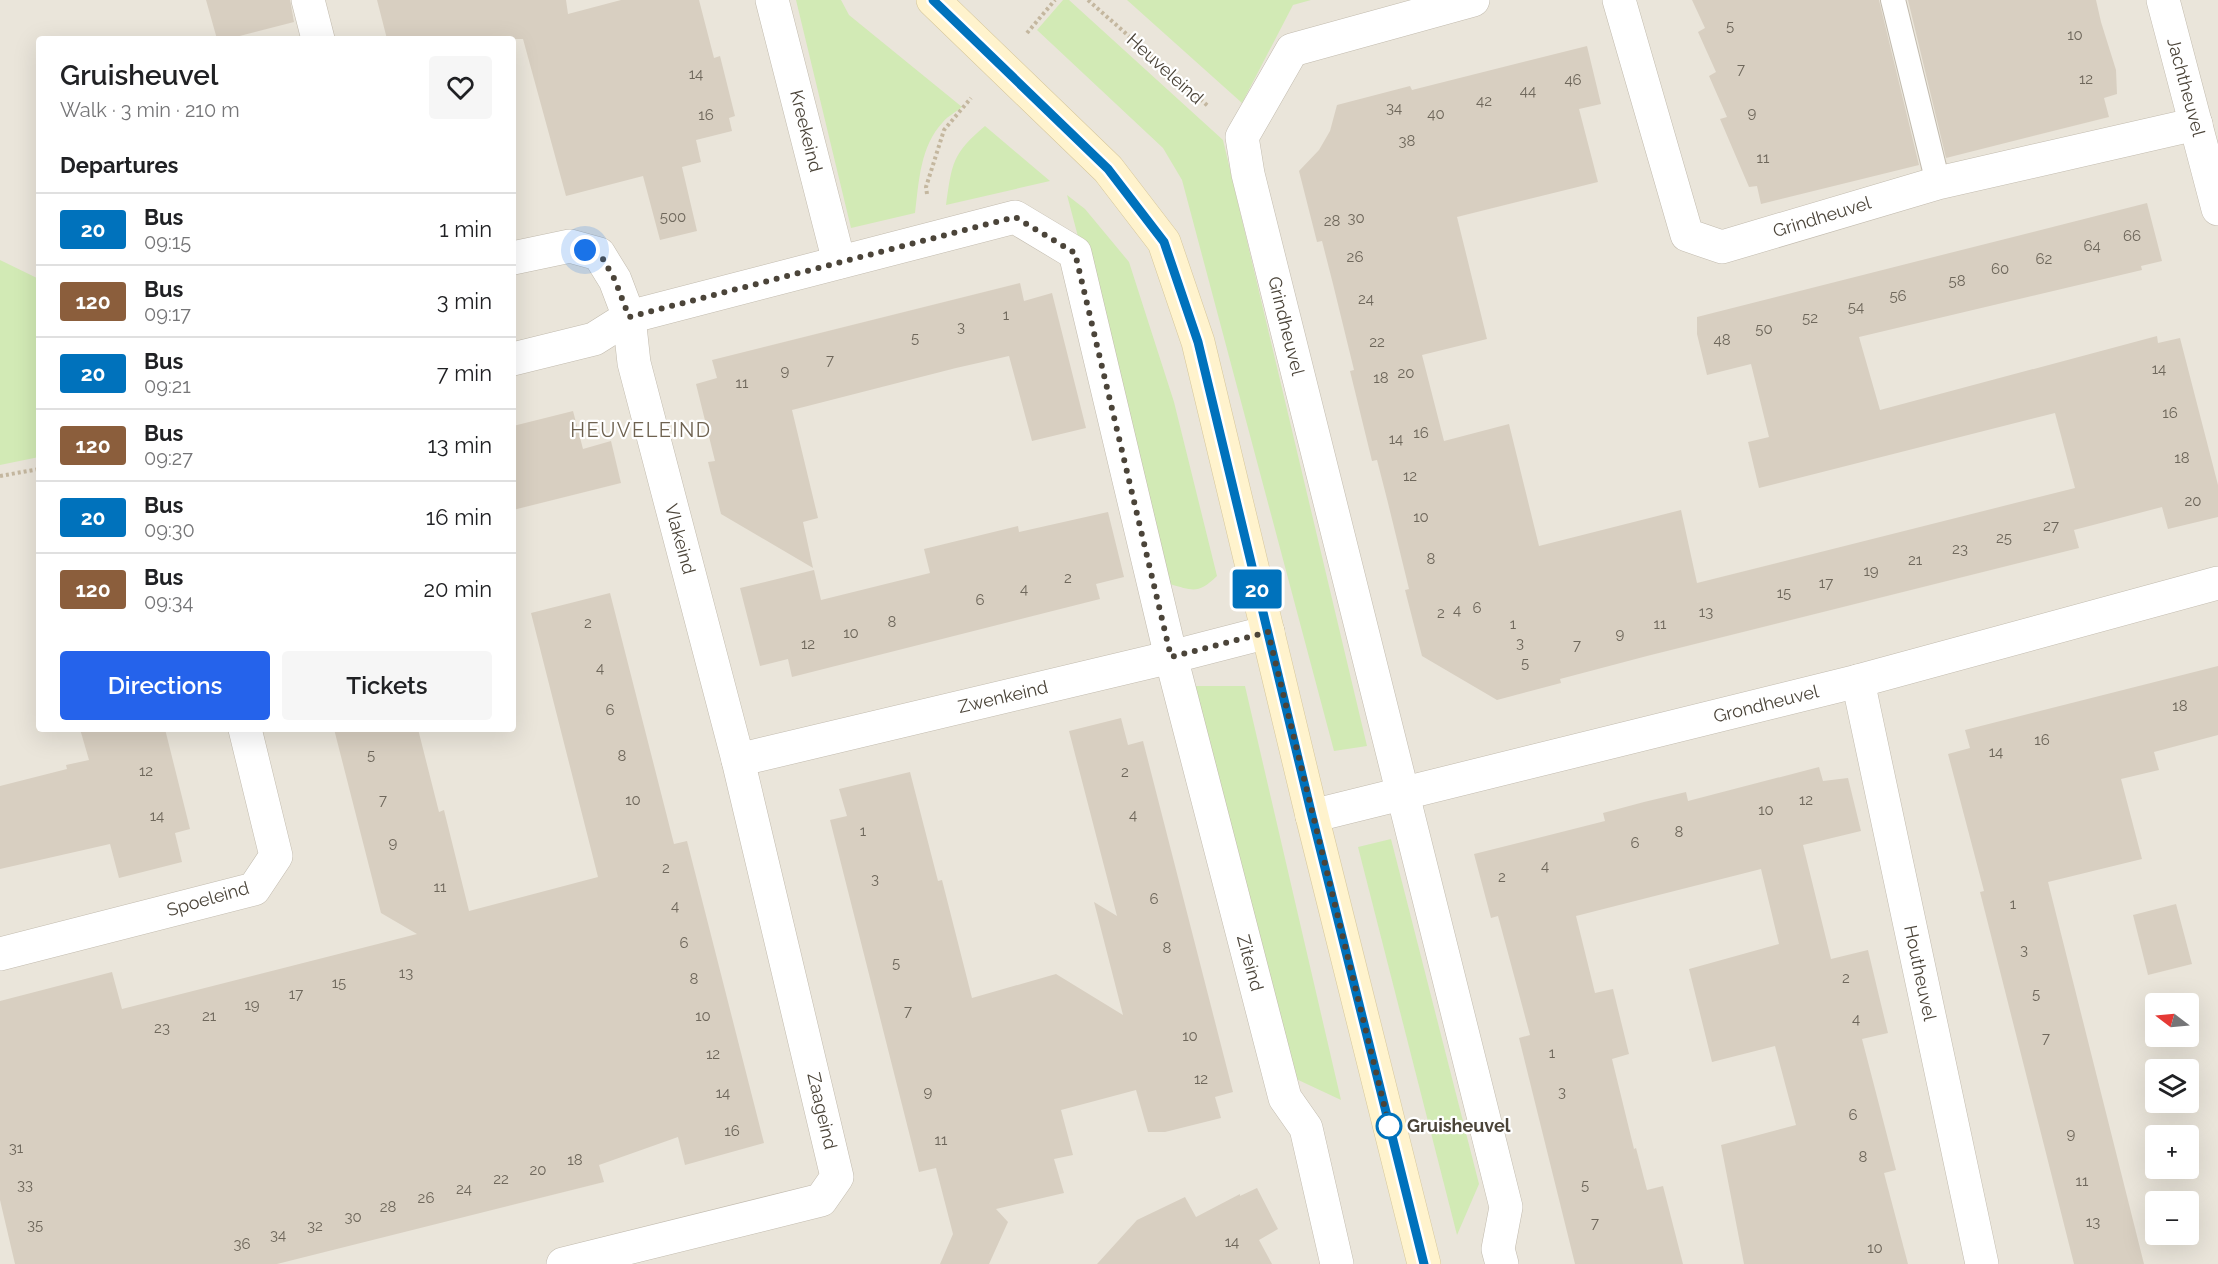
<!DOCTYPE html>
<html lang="en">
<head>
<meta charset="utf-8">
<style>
  body { margin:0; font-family:Raleway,sans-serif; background:#f6f6f6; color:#202124; height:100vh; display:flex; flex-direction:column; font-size:22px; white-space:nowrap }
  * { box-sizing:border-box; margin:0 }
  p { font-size:20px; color:#757577 }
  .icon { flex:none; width:33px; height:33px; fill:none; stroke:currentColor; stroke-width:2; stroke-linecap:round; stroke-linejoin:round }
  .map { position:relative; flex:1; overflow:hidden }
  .panel { position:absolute; left:36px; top:36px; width:480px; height:696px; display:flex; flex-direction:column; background:#fff; border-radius:6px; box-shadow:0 6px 24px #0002 }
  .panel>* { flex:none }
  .badge { padding:0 12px; border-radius:4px; font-size:21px; line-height:39px }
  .needle { width:39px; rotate:286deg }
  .controls { position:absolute; left:2145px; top:993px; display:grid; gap:12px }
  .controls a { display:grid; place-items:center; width:54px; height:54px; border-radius:6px; background:#fff; box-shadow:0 6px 24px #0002; font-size:30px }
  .you { position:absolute; width:30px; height:30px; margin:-15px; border:4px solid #fff; border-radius:50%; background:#1a73e8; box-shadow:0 0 0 9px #1a73e833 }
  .map>.badge { position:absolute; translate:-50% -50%; box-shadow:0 0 0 3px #fff }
  h2 { padding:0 24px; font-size:22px; line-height:54px }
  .round { display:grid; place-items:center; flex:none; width:63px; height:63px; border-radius:6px; background:#f6f6f6 }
  .headline { display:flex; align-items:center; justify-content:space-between; height:102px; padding:0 24px }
  h1 { font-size:28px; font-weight:600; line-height:45px }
  .primary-button { display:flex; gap:12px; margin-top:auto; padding:12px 24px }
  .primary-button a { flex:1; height:69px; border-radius:6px; background:#2563eb; color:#fff; font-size:24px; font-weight:600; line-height:69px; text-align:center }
  .primary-button a+a { background:#f6f6f6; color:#202124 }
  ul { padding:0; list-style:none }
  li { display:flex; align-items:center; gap:18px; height:72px; padding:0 24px; border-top:2px solid #e0e0e0 }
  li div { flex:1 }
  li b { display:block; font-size:22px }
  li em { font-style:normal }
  li .badge { min-width:66px; font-weight:700; text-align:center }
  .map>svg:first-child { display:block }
  .residential { fill:#eae5da; fill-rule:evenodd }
  .green { fill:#d2eab5 }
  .building { fill:#d8cfc1 }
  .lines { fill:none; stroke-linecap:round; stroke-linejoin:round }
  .lane-casing { stroke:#c2bbae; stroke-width:26 }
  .street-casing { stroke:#c2bbae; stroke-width:34 }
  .secondary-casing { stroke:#d6c79b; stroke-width:34 }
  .path { stroke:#c4b79f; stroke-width:4; stroke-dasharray:3 3; stroke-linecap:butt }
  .lane { stroke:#fff; stroke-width:24 }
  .street { stroke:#fff; stroke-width:33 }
  .secondary { stroke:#fff3cd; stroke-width:33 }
  .line-casing { stroke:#fff; stroke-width:14 }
  .line { stroke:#0072bc; stroke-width:9 }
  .walk { stroke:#4b4439; stroke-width:6; stroke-dasharray:0 10.8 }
  .stop-dot { fill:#fff; stroke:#0072bc; stroke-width:3 }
  .labels { text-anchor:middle; stroke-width:4.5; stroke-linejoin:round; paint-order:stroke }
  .number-label { font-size:15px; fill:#6e675b }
  .street-label { font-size:18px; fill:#4b4439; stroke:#fff }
  .stop-label { font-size:18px; font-weight:bold; fill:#4b4439; stroke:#fff; text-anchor:start }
  .neighbourhood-label { font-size:20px; letter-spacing:1.5px; fill:#6e6250; stroke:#fff }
</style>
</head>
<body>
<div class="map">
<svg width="2218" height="1264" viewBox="0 0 2218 1264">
  <rect width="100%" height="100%" fill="#f6f3ec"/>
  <path class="residential" d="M0,0H2218V1264H0ZM39,39H513V729H39ZM2156,1004H2188V1036H2156ZM2156,1070H2188V1102H2156ZM2156,1136H2188V1168H2156ZM2156,1202H2188V1234H2156Z"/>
  <g class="green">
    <path d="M796,0H841L849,15L962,107C956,112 948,116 943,122C920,146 919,182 915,213L851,228Z"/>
    <path d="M1063,0H1069L1223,140L1367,746L1334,751L1182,180L1163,148L1037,30Z"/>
    <path d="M1127,0H1311L1293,5L1242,103Z"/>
    <path d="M985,126L1050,181L946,205C952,163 952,154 985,126Z"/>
    <path d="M1067,195L1085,209L1129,262L1174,402L1217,576C1198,594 1194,591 1170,584Z"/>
    <path d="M0,260L39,279V457L0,465Z"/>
    <path d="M1195,686H1245L1341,1100L1294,1078Z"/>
    <path d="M1391,839L1479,1184L1457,1235L1358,847Z"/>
  </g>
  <g class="building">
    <path d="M206,0H290L294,22L228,39H217Z"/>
    <path d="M377,0H566L568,14L621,0H699L714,58L720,56L735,116L729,118L732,131L696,140L701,162L682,167L697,231L660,240L643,176L566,196L523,39H387Z"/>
    <path d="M1692,0H1879L1919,165L1761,204L1757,186L1749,187L1720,119L1727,117L1709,76L1716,72L1698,32L1705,28Z"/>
    <path d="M1908,0H2096L2101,22L2116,70L2117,94L2104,98L2109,117L1946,158Z"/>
    <path d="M1587,46L1601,104L1579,109L1598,182L1457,217L1487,339L1422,355L1444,441L1509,424L1539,546L1681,510L1697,583L2075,488L2055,413L1759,488L1748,442L1769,437L1751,364L1707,375L1697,334V317L2147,203L2162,261L2141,266L2142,270L1859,337L1880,410L2157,336L2158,343L2180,338L2218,485V517L2168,529L2162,507L2074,530L2079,548L1647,656L1560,679L1561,683L1497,700L1422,656L1405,590L1409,589L1388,503L1377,460L1372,461L1350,371L1354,370L1333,284L1322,241L1317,242L1299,171L1319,150L1330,131L1337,105L1410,86L1412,90Z"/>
    <path d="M1020,283L1024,301L1052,293L1086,428L1032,441L1009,356L956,368L792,410L818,518L803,522L813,568L721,514L708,462L715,461L696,384L717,378L712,360Z"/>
    <path d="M573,411L583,449L611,441L621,483L513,510V426Z"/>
    <path d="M1108,512L1124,577L1096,584L1100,599L792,677L788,659L760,666L740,588L814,570L821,600L930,573L924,549L1018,526L1019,532Z"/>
    <path d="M610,593L674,844L687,841L764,1143L685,1165L678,1137L599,1165L604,1182L277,1264H15L0,1200V1001L112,972L122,1009L417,934L381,913L334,729H418L439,812L444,810L469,911L598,877L531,613Z"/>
    <path d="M2218,666V735L2154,752L2159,770L2121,779L2142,859L2048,882L2144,1264H2074L1980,892L1984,891L1948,754L1970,748L1965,730Z"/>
    <path d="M1121,718L1128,745L1143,741L1233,1092L1215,1097L1221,1118L1165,1132H1148L1136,1090L1061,1110L1073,1155L1054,1159L1064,1193L996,1209L1008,1222L989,1264H940L953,1234L936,1168L919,1172L830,820L847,816L839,789L910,772L938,881L942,880L972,998L1056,974L1123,1015L1094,902L1117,916L1069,731Z"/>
    <path d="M80,729H165L190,829L175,833L182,862L119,878L110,844L0,869V786L67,769L66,765L89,760Z"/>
    <path d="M1819,767L1823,781L1848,778L1861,831L1803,845L1831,959L1868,950L1878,992L1888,1033L1862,1039L1896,1170L1884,1173L1908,1264H1744L1721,1145L1796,1125L1775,1046L1712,1062L1689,969L1779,944L1761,869L1576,916L1595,993L1613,989L1629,1054L1612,1059L1634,1149L1636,1148L1647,1190L1663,1186L1683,1264H1575L1519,1038L1530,1035L1498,916L1491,918L1474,854L1605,821L1603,813L1644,802L1686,792L1688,801Z"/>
    <path d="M2176,904L2192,964L2148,975L2133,915Z"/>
    <path d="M1257,1188L1278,1229L1259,1240L1272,1264H1097L1137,1220L1185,1197L1196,1217L1240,1194V1196Z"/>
  </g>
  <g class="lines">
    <g class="lane-casing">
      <path id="lane" d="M1893,0L1938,183"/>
    </g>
    <g class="street-casing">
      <g id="street">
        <path d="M308,0L318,39"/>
        <path d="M772,0L839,262"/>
        <path d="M1473,0L1292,50L1242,137L1248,174L1506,1207L1498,1249L1502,1264"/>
        <path d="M1619,0L1687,235L1722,247L1938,183L2196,124"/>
        <path d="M2163,0L2218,209"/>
        <path d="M513,258L570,246L599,254L615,280L629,317L634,363L738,760L837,1177L821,1200L563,1264"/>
        <path d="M513,359L594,339L629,317L1015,217L1075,253L1171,657L1285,1098L1306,1128L1337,1264"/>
        <path d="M1858,681L1982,1264"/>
        <path d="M738,760L1171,657L1268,632"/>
        <path d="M1312,816L1858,681L2218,583"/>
        <path d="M0,954L254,889L276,856L245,729"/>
      </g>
    </g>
    <g class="secondary-casing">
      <path id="secondary" d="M933,0L1108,169L1164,242L1198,342L1312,816L1424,1264"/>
    </g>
    <g class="path">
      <path d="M1088,0L1209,107"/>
      <path d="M1027,33L1055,0"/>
      <path d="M927,194L926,187L944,130L971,98"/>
      <path d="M0,476L39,469"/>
    </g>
    <use href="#lane" class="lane"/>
    <use href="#street" class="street"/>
    <use href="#secondary" class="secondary"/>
  </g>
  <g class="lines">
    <g class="line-casing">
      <path id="line" d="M933,0L1108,169L1164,242L1198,342L1312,816L1424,1264"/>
    </g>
    <use href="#line" class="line"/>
    <path class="walk" d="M585,250L600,254L615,280L629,317L1015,217L1075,253L1171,657L1268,632L1390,1129L1389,1126"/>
  </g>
  <circle class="stop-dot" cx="1389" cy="1126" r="12"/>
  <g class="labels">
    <g class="number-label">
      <text x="1730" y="31">5</text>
      <text x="2075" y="40">10</text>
      <text x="1741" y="74">7</text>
      <text x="696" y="79">14</text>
      <text x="2086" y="84">12</text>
      <text x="1573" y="85">46</text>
      <text x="1528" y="96">44</text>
      <text x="1484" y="106">42</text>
      <text x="1394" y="113">34</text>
      <text x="1752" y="118">9</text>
      <text x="1436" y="119">40</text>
      <text x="706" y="120">16</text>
      <text x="1407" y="146">38</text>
      <text x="1763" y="163">11</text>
      <text x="673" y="222">500</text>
      <text x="1356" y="223">30</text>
      <text x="1332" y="226">28</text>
      <text x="2132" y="241">66</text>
      <text x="2092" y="251">64</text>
      <text x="1355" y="262">26</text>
      <text x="2044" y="264">62</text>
      <text x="2000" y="274">60</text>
      <text x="1957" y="286">58</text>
      <text x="1898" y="301">56</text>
      <text x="1366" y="304">24</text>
      <text x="1856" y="312">54</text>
      <text x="1006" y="320">1</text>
      <text x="1810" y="323">52</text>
      <text x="961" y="332">3</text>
      <text x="1764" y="334">50</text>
      <text x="915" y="343">5</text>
      <text x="1722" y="345">48</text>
      <text x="1377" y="347">22</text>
      <text x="830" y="365">7</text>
      <text x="2159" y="374">14</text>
      <text x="785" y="376">9</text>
      <text x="1406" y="378">20</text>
      <text x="1381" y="383">18</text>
      <text x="742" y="388">11</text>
      <text x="2170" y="418">16</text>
      <text x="1421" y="438">16</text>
      <text x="1396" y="444">14</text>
      <text x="2182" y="463">18</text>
      <text x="1410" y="481">12</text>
      <text x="2193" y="506">20</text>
      <text x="1421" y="522">10</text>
      <text x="2051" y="531">27</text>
      <text x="2004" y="543">25</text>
      <text x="1960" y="554">23</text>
      <text x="1431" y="564">8</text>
      <text x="1915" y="565">21</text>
      <text x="1871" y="576">19</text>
      <text x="1068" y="583">2</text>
      <text x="1826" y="588">17</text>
      <text x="1024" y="594">4</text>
      <text x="1784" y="598">15</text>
      <text x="980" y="605">6</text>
      <text x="1477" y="613">6</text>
      <text x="1457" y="615">4</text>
      <text x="1706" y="617">13</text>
      <text x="1441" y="618">2</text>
      <text x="892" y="627">8</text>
      <text x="588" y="628">2</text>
      <text x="1513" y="629">1</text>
      <text x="1660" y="629">11</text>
      <text x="851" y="638">10</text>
      <text x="1620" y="639">9</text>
      <text x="1520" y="648">3</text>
      <text x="808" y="649">12</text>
      <text x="1577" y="650">7</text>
      <text x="1525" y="668">5</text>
      <text x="600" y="673">4</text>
      <text x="2180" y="711">18</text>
      <text x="610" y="715">6</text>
      <text x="2042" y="745">16</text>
      <text x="1996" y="757">14</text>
      <text x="371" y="760">5</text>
      <text x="622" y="761">8</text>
      <text x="146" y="776">12</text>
      <text x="1125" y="777">2</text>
      <text x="383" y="805">7</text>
      <text x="633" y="805">10</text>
      <text x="1806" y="805">12</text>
      <text x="1766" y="815">10</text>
      <text x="1133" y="820">4</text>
      <text x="157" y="821">14</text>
      <text x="863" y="836">1</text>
      <text x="1679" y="837">8</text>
      <text x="393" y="848">9</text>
      <text x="1635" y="848">6</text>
      <text x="1545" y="871">4</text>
      <text x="666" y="873">2</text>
      <text x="1502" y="882">2</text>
      <text x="875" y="884">3</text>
      <text x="440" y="892">11</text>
      <text x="1154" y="904">6</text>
      <text x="2013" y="909">1</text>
      <text x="675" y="911">4</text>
      <text x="684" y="948">6</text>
      <text x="1167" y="953">8</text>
      <text x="2024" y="955">3</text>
      <text x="896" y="968">5</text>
      <text x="406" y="978">13</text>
      <text x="1846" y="983">2</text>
      <text x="694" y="984">8</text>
      <text x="339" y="988">15</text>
      <text x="296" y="999">17</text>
      <text x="2036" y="999">5</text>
      <text x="252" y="1010">19</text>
      <text x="908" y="1016">7</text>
      <text x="209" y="1021">21</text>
      <text x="703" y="1021">10</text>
      <text x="1856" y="1024">4</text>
      <text x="162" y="1033">23</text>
      <text x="1190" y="1041">10</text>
      <text x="2046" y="1043">7</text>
      <text x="1552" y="1058">1</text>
      <text x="713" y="1059">12</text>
      <text x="1201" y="1084">12</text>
      <text x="928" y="1097">9</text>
      <text x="1562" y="1097">3</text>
      <text x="723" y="1098">14</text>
      <text x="1853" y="1120">6</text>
      <text x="732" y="1136">16</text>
      <text x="2071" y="1139">9</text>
      <text x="941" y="1145">11</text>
      <text x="16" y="1153">31</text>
      <text x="1863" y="1162">8</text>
      <text x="575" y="1165">18</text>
      <text x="538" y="1175">20</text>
      <text x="501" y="1184">22</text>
      <text x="2082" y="1186">11</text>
      <text x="25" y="1190">33</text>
      <text x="1585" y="1190">5</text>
      <text x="464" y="1194">24</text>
      <text x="426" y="1203">26</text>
      <text x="388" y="1212">28</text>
      <text x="353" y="1222">30</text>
      <text x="2093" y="1227">13</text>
      <text x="1595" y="1228">7</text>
      <text x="35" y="1230">35</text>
      <text x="315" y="1231">32</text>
      <text x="278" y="1240">34</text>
      <text x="1232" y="1247">14</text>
      <text x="242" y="1249">36</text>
      <text x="1875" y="1253">10</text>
    </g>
    <g class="street-label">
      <text transform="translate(1165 69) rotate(42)" y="6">Heuveleind</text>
      <text transform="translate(2186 87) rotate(75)" y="6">Jachtheuvel</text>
      <text transform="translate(806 131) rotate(76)" y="6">Kreekeind</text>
      <text transform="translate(1822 217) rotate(-17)" y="6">Grindheuvel</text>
      <text transform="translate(1286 326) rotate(76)" y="6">Grindheuvel</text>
      <text transform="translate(680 539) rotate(75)" y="6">Vlakeind</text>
      <text transform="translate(1003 697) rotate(-13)" y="6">Zwenkeind</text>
      <text transform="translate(1766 704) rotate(-14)" y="6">Grondheuvel</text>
      <text transform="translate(208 899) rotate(-16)" y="6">Spoeleind</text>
      <text transform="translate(1250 963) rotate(75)" y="6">Ziteind</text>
      <text transform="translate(1920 973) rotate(78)" y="6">Houtheuvel</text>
      <text transform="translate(822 1111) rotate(77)" y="6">Zaageind</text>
    </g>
    <g class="stop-label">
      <text x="1407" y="1132">Gruisheuvel</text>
    </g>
    <g class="neighbourhood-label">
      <text x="641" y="437">HEUVELEIND</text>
    </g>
  </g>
</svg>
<div class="controls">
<a><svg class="needle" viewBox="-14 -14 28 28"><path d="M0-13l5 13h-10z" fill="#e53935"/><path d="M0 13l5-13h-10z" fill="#757577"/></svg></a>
<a><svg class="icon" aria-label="layers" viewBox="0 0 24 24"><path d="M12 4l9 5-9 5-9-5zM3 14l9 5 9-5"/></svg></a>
<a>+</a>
<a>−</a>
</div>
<div class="you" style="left:585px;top:250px"></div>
<b class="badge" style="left:1257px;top:589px;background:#0072bc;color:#fff">20</b>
<section class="panel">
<div class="headline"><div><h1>Gruisheuvel</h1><p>Walk · 3 min · 210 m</p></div><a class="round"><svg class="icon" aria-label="heart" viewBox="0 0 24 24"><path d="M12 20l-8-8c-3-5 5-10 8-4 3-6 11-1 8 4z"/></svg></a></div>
<h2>Departures</h2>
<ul>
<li><span class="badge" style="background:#0072bc;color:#fff">20</span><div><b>Bus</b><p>09:15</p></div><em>1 min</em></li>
<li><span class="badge" style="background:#8b5e3c;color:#fff">120</span><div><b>Bus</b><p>09:17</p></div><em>3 min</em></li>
<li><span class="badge" style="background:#0072bc;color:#fff">20</span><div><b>Bus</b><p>09:21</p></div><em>7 min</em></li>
<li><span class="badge" style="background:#8b5e3c;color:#fff">120</span><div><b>Bus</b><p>09:27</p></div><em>13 min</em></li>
<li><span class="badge" style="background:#0072bc;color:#fff">20</span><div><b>Bus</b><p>09:30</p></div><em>16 min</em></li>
<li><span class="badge" style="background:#8b5e3c;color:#fff">120</span><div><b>Bus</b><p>09:34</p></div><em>20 min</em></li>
</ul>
<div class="primary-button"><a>Directions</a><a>Tickets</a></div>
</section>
</div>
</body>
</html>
